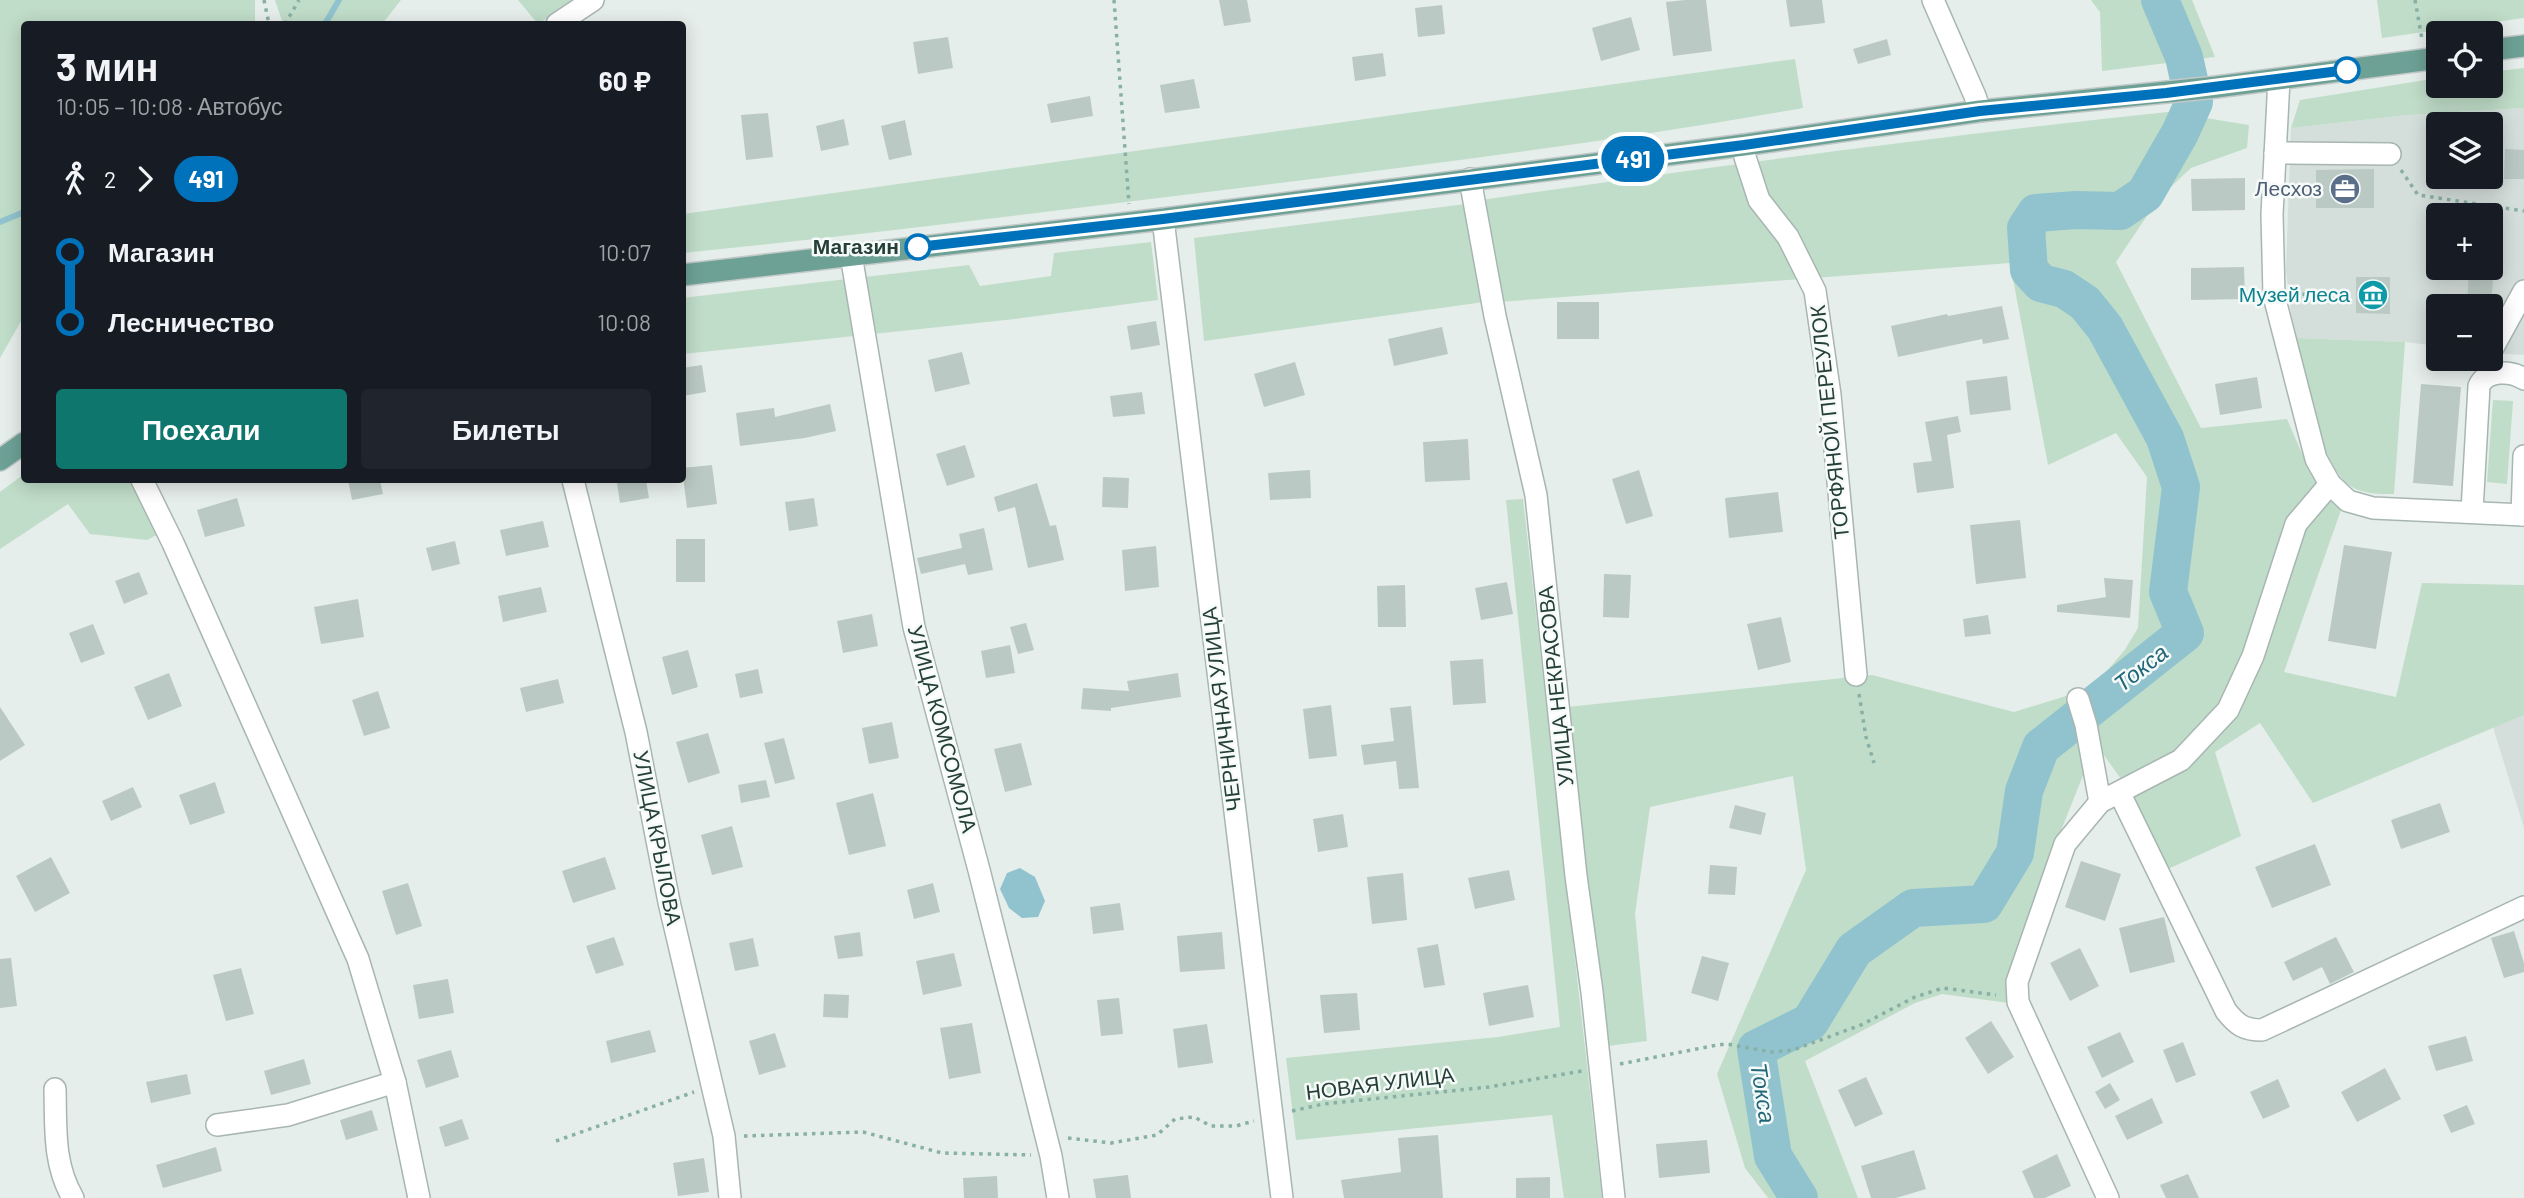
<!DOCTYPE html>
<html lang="ru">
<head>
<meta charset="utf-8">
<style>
  body { margin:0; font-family:Barlow,sans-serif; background:#20242c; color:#f1f3f6; height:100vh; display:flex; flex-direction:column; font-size:26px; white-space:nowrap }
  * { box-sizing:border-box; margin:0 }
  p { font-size:23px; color:#9ea1a6 }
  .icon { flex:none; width:38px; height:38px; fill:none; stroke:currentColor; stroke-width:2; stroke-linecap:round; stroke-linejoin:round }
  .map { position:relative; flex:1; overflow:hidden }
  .sheet { position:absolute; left:21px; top:21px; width:665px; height:462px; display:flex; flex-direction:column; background:#171b24; border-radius:7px; box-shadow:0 4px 18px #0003 }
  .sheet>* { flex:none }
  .badge { padding:0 14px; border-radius:23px; font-size:24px; line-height:46px }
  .fabs { position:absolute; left:2426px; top:21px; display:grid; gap:14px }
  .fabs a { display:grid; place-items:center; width:77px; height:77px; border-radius:7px; background:#171b24; box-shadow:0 4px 18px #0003; font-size:35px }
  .map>.badge { position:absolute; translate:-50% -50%; box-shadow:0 0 0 4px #fff }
  .legs { display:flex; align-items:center; gap:10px; height:77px; padding:0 35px; font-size:23px }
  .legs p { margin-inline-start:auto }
  .headline { display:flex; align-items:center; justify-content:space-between; height:119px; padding:0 35px }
  h1 { font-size:38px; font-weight:700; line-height:52px }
  .cta { display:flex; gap:14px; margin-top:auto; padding:14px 35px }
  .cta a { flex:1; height:80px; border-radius:7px; background:#0f766e; color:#fff; font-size:28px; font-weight:700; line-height:80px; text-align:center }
  .cta a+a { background:#20242c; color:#f1f3f6 }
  ul { padding:0 35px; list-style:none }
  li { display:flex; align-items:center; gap:24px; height:70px; font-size:26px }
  li i { display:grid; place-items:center; width:10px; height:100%; margin:0 9px; background:currentColor }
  li i::after { content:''; width:18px; height:18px; margin:-9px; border:5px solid; border-radius:50%; background:#171b24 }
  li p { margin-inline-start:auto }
  li:first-child i { background:linear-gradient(#0000 50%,currentColor 0) }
  li:last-child i { background:linear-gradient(currentColor 50%,#0000 0) }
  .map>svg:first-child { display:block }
  .built { fill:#d4deda; fill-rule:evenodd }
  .green { fill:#c0ddc9 }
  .water { fill:#91c3cf }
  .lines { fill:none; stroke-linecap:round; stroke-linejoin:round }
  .stream { stroke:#91c3cf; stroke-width:6 }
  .river { stroke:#91c3cf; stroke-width:38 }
  .building { fill:#bbc9c4 }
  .minor-casing { stroke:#a8b6b2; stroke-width:24 }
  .major-casing { stroke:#c2c9c8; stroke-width:24 }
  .path { stroke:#88b0a5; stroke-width:3.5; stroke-dasharray:3.5 5; stroke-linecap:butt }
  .minor { stroke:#fff; stroke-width:21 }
  .major { stroke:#6da196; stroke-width:21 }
  .line-1-casing { stroke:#fff; stroke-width:16 }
  .line-1 { stroke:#0072bc; stroke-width:10 }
  .stop-1-dot { fill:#fff; stroke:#0072bc; stroke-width:3.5 }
  .labels { text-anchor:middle; stroke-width:5; stroke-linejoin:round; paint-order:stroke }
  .service-label { font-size:21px; fill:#4e5e75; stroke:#f6faf8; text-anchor:end }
  .stop-label { font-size:21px; font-weight:bold; fill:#253f39; stroke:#f6faf8; text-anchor:end }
  .culture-label { font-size:21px; fill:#0d838f; stroke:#f6faf8; text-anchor:end }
  .street-label { font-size:21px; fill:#253f39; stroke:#f6faf8 }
  .water-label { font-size:23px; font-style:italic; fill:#226779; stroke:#f6faf8 }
</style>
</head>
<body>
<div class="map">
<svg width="2524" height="1198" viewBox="0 0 2524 1198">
  <rect width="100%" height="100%" fill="#e6eeeb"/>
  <g class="built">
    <path d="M2524,108V355L2490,353V306H2438V346L2405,342L2294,338L2286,270L2291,128L2408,115ZM2438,124H2490V177H2438ZM2438,215H2490V268H2438Z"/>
    <path d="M2524,715V828L2493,727Z"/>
  </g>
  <g class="green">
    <path d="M0,0H255V24H24V316L0,358Z"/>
    <path d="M275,0H401L382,24H283Z"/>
    <path d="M518,0H575L538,24Z"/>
    <path d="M2091,0H2192L2215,57L2102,71L2100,12Z"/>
    <path d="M2377,0H2524V18L2382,38Z"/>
    <path d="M1795,59L1803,108C1611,142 1417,166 1224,190C1044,212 863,235 683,253V214Z"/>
    <path d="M2524,68V108L2408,115L2291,128L2300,100L2438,78V86H2490V72Z"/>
    <path d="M2168,112L2249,125L2247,148L2191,168L2159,198L2116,262L2201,428L2287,419L2306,463L2320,491L2341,510L2284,672L2396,697L2422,583L2524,585V715L2313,803L2260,723L2215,752L2241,836L2168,869L2124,783L2103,754L2086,768L2058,838L2009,1003L1942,994L1915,1003L1805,1061L1858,1198H1768L1745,1168L1717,1074L1806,870L1793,776L1650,807L1635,914L1647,1041L1608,1046L1567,707L1872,675L2014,712L2092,688L2124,651L2138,628L2147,477L2116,433L2048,465L2010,263L1499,302L1481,200C1710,167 1938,136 2168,112Z"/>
    <path d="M1466,204L1484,302L1204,341L1194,238Z"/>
    <path d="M1151,242L1158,300L1015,319L683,354L682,298L969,265L980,286L1051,276L1054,253Z"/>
    <path d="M2294,338L2405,342L2394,494C2380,494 2363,494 2352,487C2318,465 2304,377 2294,338Z"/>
    <path d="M2493,400L2513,401L2507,484L2487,482Z"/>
    <path d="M24,474V480H148L164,531L147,540L90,534L68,504L0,549V492Z"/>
    <path d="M1523,499L1602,1198H1564L1552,1115L1296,1140L1286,1058L1498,1037L1560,1027L1506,500Z"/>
  </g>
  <path class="water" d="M1020,868L1035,877L1045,901L1038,917L1022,918L1009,908L1000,889L1007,873Z"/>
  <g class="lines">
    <g class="stream">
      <path d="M325,24L339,0"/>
      <path d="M0,222L24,212"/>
    </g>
    <path class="river" d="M1799,1198L1773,1156L1756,1049L1810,1022L1854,950L1913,908L1984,904L2015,853L2024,791L2041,747L2185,633L2168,592L2181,487L2165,438L2105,328L2085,303L2064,289L2041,283L2029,270L2026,228L2036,213L2076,210L2120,211L2145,194L2180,133L2194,102L2184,57L2160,0"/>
  </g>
  <g class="building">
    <path d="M1219,0H1247L1251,22L1224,26Z"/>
    <path d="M1685,0H1706L1712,51L1673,56L1666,2Z"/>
    <path d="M1786,0H1822L1825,23L1790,27Z"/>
    <path d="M1442,5L1445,34L1418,37L1415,8Z"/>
    <path d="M1631,17L1640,50L1601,61L1592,28Z"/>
    <path d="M948,37L953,68L918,74L913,42Z"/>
    <path d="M1887,39L1891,55L1858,64L1853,49Z"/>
    <path d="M1383,53L1386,76L1355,81L1352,57Z"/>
    <path d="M1194,79L1200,108L1165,113L1160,85Z"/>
    <path d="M1090,96L1093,116L1051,123L1047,104Z"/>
    <path d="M768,113L773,157L746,160L741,115Z"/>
    <path d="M844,119L849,145L821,151L816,126Z"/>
    <path d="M905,120L912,155L889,160L881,126Z"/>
    <path d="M2505,149L2524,150V179H2504Z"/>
    <path d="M2374,169V208H2316V170Z"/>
    <path d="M2245,178V210L2192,211L2191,179Z"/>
    <path d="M2244,267L2245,299L2191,300V268Z"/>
    <path d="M2469,268H2494L2491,306H2467Z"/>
    <path d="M2356,277H2390V314L2356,313Z"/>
    <rect x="1557" y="302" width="42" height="37"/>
    <path d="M2002,306L2009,339L1983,344L1982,339L1898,357L1891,326L1947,314L1948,316Z"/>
    <path d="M1156,321L1160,345L1131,350L1127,326Z"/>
    <path d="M1442,327L1448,354L1394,366L1388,339Z"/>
    <path d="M962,352L970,384L935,392L928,360Z"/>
    <path d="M1295,362L1305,395L1264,407L1254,374Z"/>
    <path d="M702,365L706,392L682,396V368Z"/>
    <path d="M2007,376L2011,410L1970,415L1966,381Z"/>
    <path d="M2257,377L2262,408L2220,415L2215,384Z"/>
    <path d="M2421,384L2461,387L2453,486L2413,483Z"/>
    <path d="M1142,392L1145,414L1113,417L1110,396Z"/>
    <path d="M830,404L836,431L805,438L740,446L736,413L774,408L775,417Z"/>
    <path d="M1958,416L1961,432L1947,435L1954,488L1917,493L1913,463L1932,461L1925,422Z"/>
    <path d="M1468,439L1470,480L1425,482L1423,442Z"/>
    <path d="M965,445L975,477L947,486L936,454Z"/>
    <path d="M712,465L717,504L687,508L682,468Z"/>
    <path d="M1310,470L1311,498L1270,500L1268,473Z"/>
    <path d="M1639,470L1653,516L1626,524L1612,479Z"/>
    <path d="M1103,477L1129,478L1128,508L1102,507Z"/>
    <path d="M348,480H380L383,494L352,500Z"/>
    <path d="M637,480H646L649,498L620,503L617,483Z"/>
    <path d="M1037,483L1050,526L1056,525L1064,560L1028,568L1015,507L998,512L994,497Z"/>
    <path d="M1778,492L1783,532L1729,538L1725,498Z"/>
    <path d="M237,498L245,526L205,537L197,510Z"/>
    <path d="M814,498L818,526L789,531L785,502Z"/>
    <path d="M2020,520L2026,578L1976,584L1970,525Z"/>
    <path d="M543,521L549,547L506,556L500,530Z"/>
    <path d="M984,528L993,570L968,575L965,564L921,574L917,558L962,548L959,534Z"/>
    <rect x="676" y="539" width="29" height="43"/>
    <path d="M455,541L460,564L432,571L426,548Z"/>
    <path d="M2344,545L2392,552L2376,649L2328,641Z"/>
    <path d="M1156,546L1159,587L1125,591L1122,550Z"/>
    <path d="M139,572L148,594L124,604L115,581Z"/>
    <path d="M1604,574L1631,575L1629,618L1603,617Z"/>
    <path d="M2104,578L2133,580L2130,618L2057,612V605L2106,597Z"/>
    <path d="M1507,582L1513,614L1481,620L1475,588Z"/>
    <path d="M1405,585L1406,627H1378L1377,586Z"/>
    <path d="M541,587L547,612L503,622L498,596Z"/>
    <path d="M358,599L364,637L321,644L314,607Z"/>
    <path d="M872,614L878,646L843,653L837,621Z"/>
    <path d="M1988,615L1991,634L1965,637L1963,619Z"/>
    <path d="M1781,617L1791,662L1758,670L1747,624Z"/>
    <path d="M1026,623L1034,650L1018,654L1010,627Z"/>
    <path d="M93,624L105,654L81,663L69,633Z"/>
    <path d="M1010,645L1015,673L986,678L981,651Z"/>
    <path d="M688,650L698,687L672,695L662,657Z"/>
    <path d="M1483,659L1486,703L1453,705L1450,661Z"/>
    <path d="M758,669L763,693L740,698L735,674Z"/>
    <path d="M169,673L182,706L148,720L134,687Z"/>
    <path d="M1178,673L1181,697L1111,708V711L1081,709L1083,688L1129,691L1127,681Z"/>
    <path d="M558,679L564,703L526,712L520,688Z"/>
    <path d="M378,691L390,728L364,736L352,700Z"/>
    <path d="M1331,705L1337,756L1309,759L1303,709Z"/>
    <path d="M1411,706L1419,788L1399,789L1396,761L1364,765L1361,745L1394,741L1390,708Z"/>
    <path d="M0,707L25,745L0,761Z"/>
    <path d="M892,722L899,758L869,764L862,728Z"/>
    <path d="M708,733L720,773L688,783L676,742Z"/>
    <path d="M784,738L795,779L775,784L764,743Z"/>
    <path d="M1021,743L1032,785L1005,792L994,749Z"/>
    <path d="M766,780L770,797L741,803L738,785Z"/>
    <path d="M215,782L225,813L190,825L179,795Z"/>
    <path d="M133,787L142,807L111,821L102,801Z"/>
    <path d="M873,793L886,846L849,855L836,803Z"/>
    <path d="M2440,803L2450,832L2401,849L2391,820Z"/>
    <path d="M1735,805L1766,813L1761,835L1729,828Z"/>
    <path d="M1343,814L1348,847L1318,852L1313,819Z"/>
    <path d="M732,826L743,867L712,875L701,835Z"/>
    <path d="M2315,844L2331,885L2272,908L2255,867Z"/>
    <path d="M51,857L70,893L35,912L16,876Z"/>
    <path d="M605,857L616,889L573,903L562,871Z"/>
    <path d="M2081,861L2121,874L2105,921L2065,907Z"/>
    <path d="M1710,865L1737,867L1735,895L1708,894Z"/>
    <path d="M1509,870L1515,900L1475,909L1468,878Z"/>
    <path d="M1403,873L1407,920L1372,924L1367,877Z"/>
    <path d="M408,883L422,926L396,935L382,891Z"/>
    <path d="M933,883L940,912L914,919L907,890Z"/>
    <path d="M1120,903L1124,930L1093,934L1090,907Z"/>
    <path d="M2164,917L2175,962L2130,973L2119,928Z"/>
    <path d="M2514,931L2524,963V972L2504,978L2491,938Z"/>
    <path d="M860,932L863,956L838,959L834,936Z"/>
    <path d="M1222,932L1225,969L1180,972L1177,936Z"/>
    <path d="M614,937L624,965L596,974L586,946Z"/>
    <path d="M2336,937L2354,972L2330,984L2322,967L2293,981L2284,962Z"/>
    <path d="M753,938L759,966L735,971L729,943Z"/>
    <path d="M1438,944L1445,985L1424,988L1417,948Z"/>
    <path d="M2080,948L2099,986L2070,1001L2050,963Z"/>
    <path d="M954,953L962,986L923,995L916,961Z"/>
    <path d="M1702,956L1729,963L1718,1001L1691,993Z"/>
    <path d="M11,958L17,1006L0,1008V959Z"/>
    <path d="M241,968L254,1014L226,1021L213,975Z"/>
    <path d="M448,979L454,1013L419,1019L413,985Z"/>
    <path d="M1528,985L1534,1017L1489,1026L1483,993Z"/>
    <path d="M1357,993L1360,1030L1324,1033L1320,995Z"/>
    <path d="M824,994L849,995L848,1018L823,1017Z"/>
    <path d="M1119,998L1123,1034L1101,1036L1097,1000Z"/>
    <path d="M1991,1021L2014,1057L1988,1074L1965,1038Z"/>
    <path d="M972,1023L981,1073L949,1079L940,1028Z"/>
    <path d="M1207,1024L1213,1063L1178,1068L1173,1029Z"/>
    <path d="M650,1030L656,1052L611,1063L606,1041Z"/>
    <path d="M2120,1032L2134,1062L2102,1078L2087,1047Z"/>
    <path d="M775,1033L786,1067L759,1075L749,1041Z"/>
    <path d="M2466,1036L2473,1061L2436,1071L2428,1046Z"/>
    <path d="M2183,1042L2196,1075L2176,1083L2163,1050Z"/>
    <path d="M451,1050L459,1077L426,1088L417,1060Z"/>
    <path d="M304,1059L311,1084L271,1095L264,1071Z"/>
    <path d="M2385,1068L2401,1099L2357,1122L2341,1092Z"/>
    <path d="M187,1074L191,1094L151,1103L146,1082Z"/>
    <path d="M1866,1077L1883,1114L1855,1127L1838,1090Z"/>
    <path d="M2278,1079L2290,1107L2263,1119L2250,1092Z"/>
    <path d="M2110,1083L2120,1100L2105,1109L2095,1092Z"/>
    <path d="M2152,1098L2163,1123L2127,1140L2115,1116Z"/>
    <path d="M2467,1105L2475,1124L2451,1133L2443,1115Z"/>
    <path d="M372,1110L378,1130L346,1140L340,1120Z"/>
    <path d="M462,1119L469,1139L445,1147L439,1127Z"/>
    <path d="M1438,1135L1443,1198H1344L1341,1180L1401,1172L1398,1138Z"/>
    <path d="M1707,1140L1710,1173L1659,1178L1656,1144Z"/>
    <path d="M216,1147L222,1171L163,1188L156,1165Z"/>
    <path d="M1914,1150L1926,1189L1896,1198H1871L1861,1166Z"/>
    <path d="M2057,1154L2071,1186L2045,1198H2034L2022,1171Z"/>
    <path d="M704,1158L709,1192L678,1196L673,1163Z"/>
    <path d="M2188,1174L2199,1198H2166L2160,1185Z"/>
    <path d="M1128,1175L1131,1198H1096L1093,1179Z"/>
    <path d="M997,1176L998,1198H964L963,1178Z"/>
    <path d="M1550,1177V1198H1516V1178Z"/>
  </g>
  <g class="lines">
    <g class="minor-casing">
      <g id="minor">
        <path d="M1933,0L1975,96L1980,111"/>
        <path d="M557,24L593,0"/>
        <path d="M2279,79L2272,214L2274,296L2316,459L2330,484L2348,501L2373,508L2524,515"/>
        <path d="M1744,145L1745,157L1759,200L1788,237L1815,291L1830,395L1856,675"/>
        <path d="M2275,153L2390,154"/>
        <path d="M1470,179L1495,316L1536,495L1576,876L1592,992L1614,1198"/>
        <path d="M1163,219L1282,1198"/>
        <path d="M851,255L914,627L979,870L1051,1156L1058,1198"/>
        <path d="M2490,353L2524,291"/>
        <path d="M142,480L173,543L358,959L395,1082L419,1198"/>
        <path d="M573,480L636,732L669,902L724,1136L730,1198"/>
        <path d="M2472,511L2479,386C2486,370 2510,370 2524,379"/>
        <path d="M2522,515L2524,456"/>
        <path d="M2078,699L2086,725L2100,802"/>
        <path d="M2120,794L2226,1011C2237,1025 2244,1030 2262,1030L2524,907"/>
        <path d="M55,1089C56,1128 53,1164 73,1198"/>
        <path d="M217,1125L288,1115L395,1082"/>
        <path d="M2108,1198L2018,1002L2017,982L2065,844L2100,802L2181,760L2228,710L2253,656L2296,524L2330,484"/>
      </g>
    </g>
    <g class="major-casing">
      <g id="major">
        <path d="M2490,50L2524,46"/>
        <path d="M682,275L1163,219L1744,145L1980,111L2216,87L2438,58"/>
        <path d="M0,460L24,443"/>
      </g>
    </g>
    <g class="path">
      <path d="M264,0L269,24"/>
      <path d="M1114,0L1129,204"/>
      <path d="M2415,0L2422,39"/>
      <path d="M285,24L299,0"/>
      <path d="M2401,170L2418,195L2524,211"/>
      <path d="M2294,294L2352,295"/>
      <path d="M1859,694L1866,737L1874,763"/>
      <path d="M1620,1064L1717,1045L1727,1044L1771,1052L1793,1050L1861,1025L1915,997L1943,988L1996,995"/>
      <path d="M1292,1111L1323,1104L1489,1087L1582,1071"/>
      <path d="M744,1136L863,1132L942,1153L1031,1155"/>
      <path d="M1068,1138L1111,1143L1157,1135L1175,1119L1194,1117L1211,1126H1236L1254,1121"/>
      <path d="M556,1141L694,1092"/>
    </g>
    <use href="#minor" class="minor"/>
    <use href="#major" class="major"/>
  </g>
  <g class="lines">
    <g class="line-1-casing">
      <path id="line-1" d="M918,247L1163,219L1744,145L1980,111L2166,93L2347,70"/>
    </g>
    <use href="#line-1" class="line-1"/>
  </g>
  <defs>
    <g id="office-disc" transform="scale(1.575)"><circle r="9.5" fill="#5c6f8a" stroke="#f6faf8"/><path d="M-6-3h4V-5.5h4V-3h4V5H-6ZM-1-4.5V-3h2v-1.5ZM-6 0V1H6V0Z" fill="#fff"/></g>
    <g id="museum-disc" transform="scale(1.575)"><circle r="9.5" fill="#0f9aa8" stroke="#f6faf8"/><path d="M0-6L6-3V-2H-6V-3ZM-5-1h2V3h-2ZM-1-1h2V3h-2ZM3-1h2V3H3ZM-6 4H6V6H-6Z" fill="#fff"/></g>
  </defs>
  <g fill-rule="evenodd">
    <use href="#office-disc" x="2345" y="189"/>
    <use href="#museum-disc" x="2373" y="295"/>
  </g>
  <g class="stop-1-dot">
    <circle cx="2347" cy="70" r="12"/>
    <circle cx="918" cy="247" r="12"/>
  </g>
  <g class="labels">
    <g class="service-label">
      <text x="2322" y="196">Лесхоз</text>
    </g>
    <g class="stop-label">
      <text x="899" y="254">Магазин</text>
    </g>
    <g class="culture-label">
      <text x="2350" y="302">Музей леса</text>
    </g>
    <g class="street-label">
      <text transform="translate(1830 422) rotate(-96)" y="7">ТОРФЯНОЙ ПЕРЕУЛОК</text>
      <text transform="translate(1556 686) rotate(-96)" y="7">УЛИЦА НЕКРАСОВА</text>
      <text transform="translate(1222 709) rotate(-97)" y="7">ЧЕРНИЧНАЯ УЛИЦА</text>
      <text transform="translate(942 729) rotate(75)" y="7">УЛИЦА КОМСОМОЛА</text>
      <text transform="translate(657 838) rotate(79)" y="7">УЛИЦА КРЫЛОВА</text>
      <text transform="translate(1380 1084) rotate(-7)" y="7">НОВАЯ УЛИЦА</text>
    </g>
    <g class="water-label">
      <text transform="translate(2141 668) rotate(-38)" y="8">Токса</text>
      <text transform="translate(1763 1093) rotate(81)" y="8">Токса</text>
    </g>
  </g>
</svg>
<div class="fabs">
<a><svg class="icon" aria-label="locate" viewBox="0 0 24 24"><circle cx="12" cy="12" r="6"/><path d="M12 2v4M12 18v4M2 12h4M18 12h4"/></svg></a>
<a><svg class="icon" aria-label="layers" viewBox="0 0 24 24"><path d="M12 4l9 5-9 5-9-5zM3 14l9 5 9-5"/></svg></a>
<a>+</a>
<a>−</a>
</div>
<b class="badge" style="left:1633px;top:159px;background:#0072bc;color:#fff">491</b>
<section class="sheet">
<div class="headline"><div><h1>3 мин</h1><p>10:05 – 10:08 · Автобус</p></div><b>60 ₽</b></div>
<div class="legs"><svg class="icon" aria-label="walk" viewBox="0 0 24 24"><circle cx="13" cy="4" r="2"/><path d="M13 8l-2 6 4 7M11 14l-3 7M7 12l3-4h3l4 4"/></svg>2<svg class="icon" aria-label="forward" viewBox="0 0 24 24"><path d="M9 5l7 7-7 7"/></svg><b class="badge" style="background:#0072bc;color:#fff">491</b></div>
<ul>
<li><i style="color:#0072bc"></i><b>Магазин</b><p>10:07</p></li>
<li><i style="color:#0072bc"></i><b>Лесничество</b><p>10:08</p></li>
</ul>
<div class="cta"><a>Поехали</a><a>Билеты</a></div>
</section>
</div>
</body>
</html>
